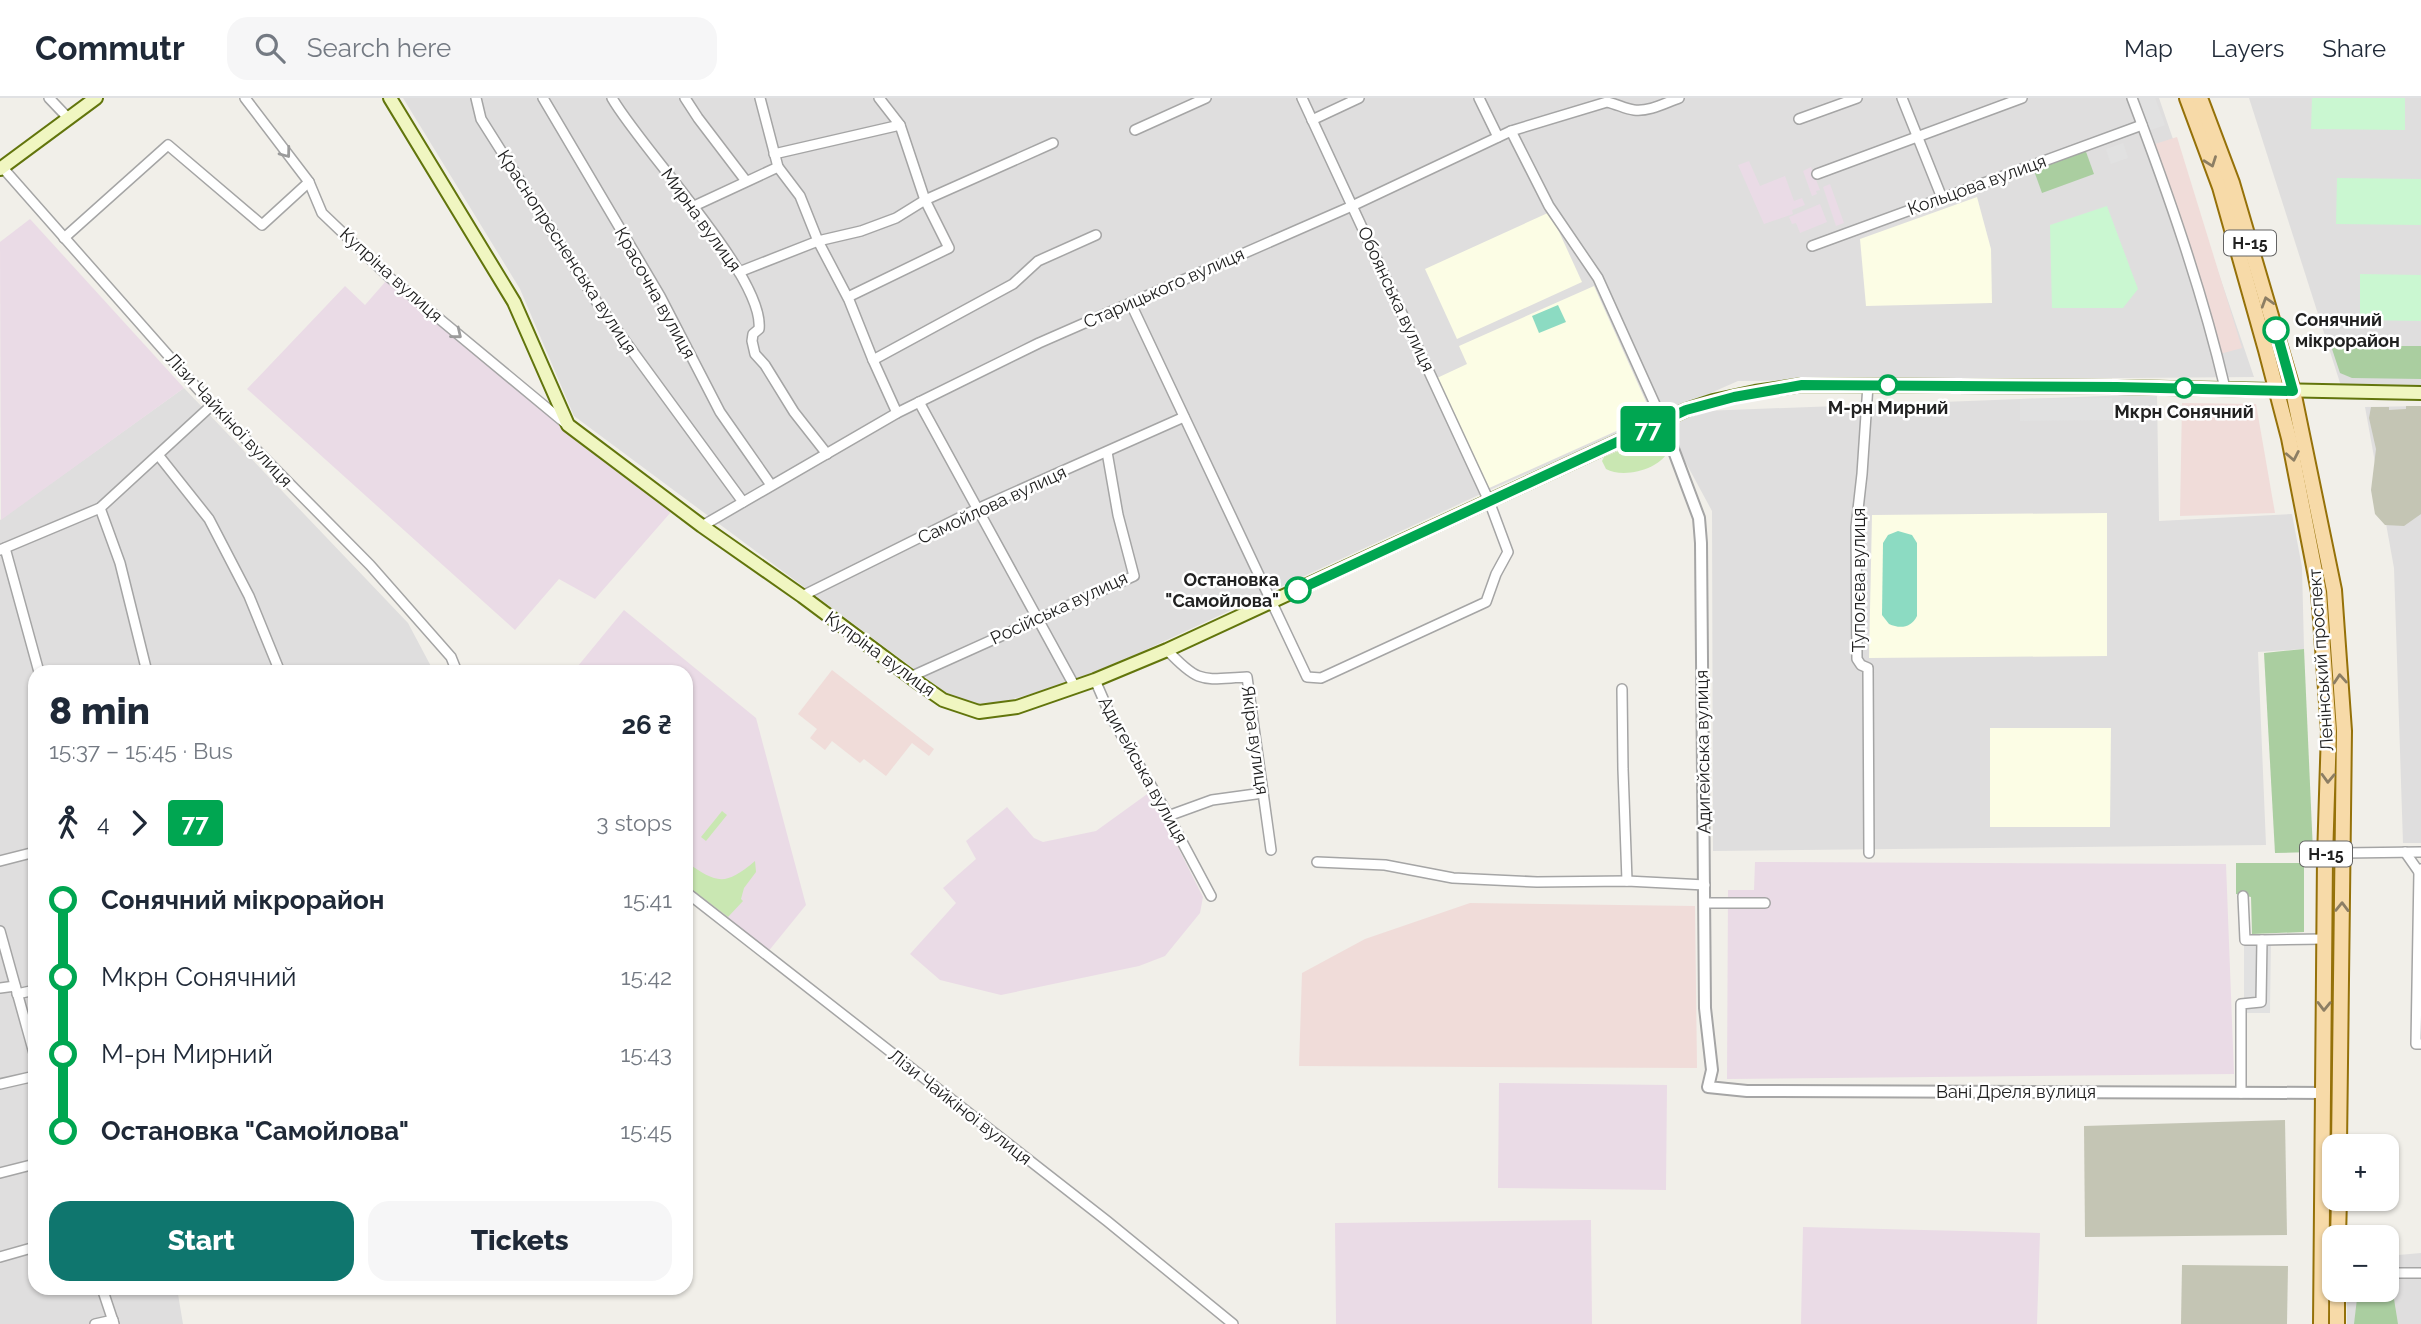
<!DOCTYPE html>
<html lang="en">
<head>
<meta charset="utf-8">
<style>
  body { margin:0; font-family:Raleway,sans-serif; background:#f6f6f7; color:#1f2937; height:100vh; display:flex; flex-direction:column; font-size:26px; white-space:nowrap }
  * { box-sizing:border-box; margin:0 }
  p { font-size:23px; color:#747a83 }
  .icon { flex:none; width:38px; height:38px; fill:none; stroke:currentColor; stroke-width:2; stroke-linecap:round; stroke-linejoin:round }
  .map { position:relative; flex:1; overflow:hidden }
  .panel { position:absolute; left:28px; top:567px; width:665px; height:630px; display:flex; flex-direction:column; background:#fff; border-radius:21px; box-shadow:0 2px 5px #0004 }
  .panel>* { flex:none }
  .badge { padding:0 14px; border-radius:5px; font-size:24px; line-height:46px }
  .fabs { position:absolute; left:2322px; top:1036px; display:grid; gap:14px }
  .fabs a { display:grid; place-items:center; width:77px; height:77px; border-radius:14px; background:#fff; box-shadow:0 2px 5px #0004; font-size:35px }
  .map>.badge { position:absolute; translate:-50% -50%; box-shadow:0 0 0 4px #fff }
  .legs { display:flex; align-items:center; gap:10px; height:77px; padding:0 21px; font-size:23px }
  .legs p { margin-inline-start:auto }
  .head { display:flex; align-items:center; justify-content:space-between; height:119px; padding:0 21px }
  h1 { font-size:38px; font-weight:800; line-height:52px }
  .button { display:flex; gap:14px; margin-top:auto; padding:14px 21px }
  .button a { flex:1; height:80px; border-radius:21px; background:#0f766e; color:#fff; font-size:28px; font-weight:800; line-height:80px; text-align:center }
  .button a+a { background:#f6f6f7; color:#1f2937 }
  ul { padding:0 21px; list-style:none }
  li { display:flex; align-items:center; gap:24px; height:77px; font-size:26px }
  li i { display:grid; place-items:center; width:10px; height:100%; margin:0 9px; background:currentColor }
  li i::after { content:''; width:18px; height:18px; margin:-9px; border:5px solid; border-radius:50%; background:#fff }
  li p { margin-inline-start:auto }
  li:first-child i { background:linear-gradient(#0000 50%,currentColor 0) }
  li:last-child i { background:linear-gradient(currentColor 50%,#0000 0) }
  header { display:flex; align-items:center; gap:42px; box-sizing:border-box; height:98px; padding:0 35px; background:#fff; border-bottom:2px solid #e0e1e3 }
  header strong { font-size:33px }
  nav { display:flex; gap:38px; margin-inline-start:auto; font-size:24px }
  .search { width:490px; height:63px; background:#f6f6f7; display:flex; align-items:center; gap:18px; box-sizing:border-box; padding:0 24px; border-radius:21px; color:#747a83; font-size:26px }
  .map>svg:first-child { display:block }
  .residential { fill:#dfdede }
  .commercial { fill:#f0dcd9 }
  .industrial { fill:#eadbe6 }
  .education { fill:#fcfde5 }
  .construction { fill:#c4c5b4 }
  .grass { fill:#c9e7b2 }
  .forest { fill:#aacea0 }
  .park { fill:#caf7d1 }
  .pitch { fill:#8cdbc2 }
  .parking { fill:#e1e1e1 }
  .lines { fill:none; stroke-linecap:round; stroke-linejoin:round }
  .minor-casing { stroke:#a5a5a5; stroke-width:12 }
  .tertiary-casing { stroke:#a5a5a5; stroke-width:14 }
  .secondary-casing { stroke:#62750c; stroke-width:16 }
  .primary-casing { stroke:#957109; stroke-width:18 }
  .minor { stroke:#fff; stroke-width:9 }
  .tertiary { stroke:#fff; stroke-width:10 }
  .secondary { stroke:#f0f6c1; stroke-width:12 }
  .primary { stroke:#f7daa8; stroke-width:14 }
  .oneway { stroke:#9b9b9b }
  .oneway2 { stroke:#8c7e64 }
  .line-1-casing { stroke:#fff; stroke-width:16 }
  .line-1 { stroke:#00a651; stroke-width:10 }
  .stop-1-dot { fill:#fff; stroke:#00a651; stroke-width:3.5 }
  .labels { text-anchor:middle; stroke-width:5; stroke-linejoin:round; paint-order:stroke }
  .shield { fill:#fff; stroke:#646464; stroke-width:2 }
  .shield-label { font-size:16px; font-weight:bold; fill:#212121 }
  .street-label { font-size:18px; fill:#212121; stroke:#fff }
  .stop-label { font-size:18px; font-weight:bold; fill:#212121; stroke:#fff }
</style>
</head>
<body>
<header>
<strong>Commutr</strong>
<div class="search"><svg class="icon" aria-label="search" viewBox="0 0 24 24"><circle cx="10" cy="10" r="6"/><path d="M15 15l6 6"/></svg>Search here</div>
<nav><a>Map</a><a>Layers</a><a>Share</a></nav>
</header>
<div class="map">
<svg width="2421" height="1226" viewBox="0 0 2421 1226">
  <rect width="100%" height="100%" fill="#f1efe9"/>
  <g class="residential">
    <path d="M403,0H2159L2254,279L1738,283L1483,395L1141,554L1068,585L996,606L971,605L949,597L574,318L520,191Z"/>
    <path d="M2249,0H2421V288H2341Z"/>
    <path d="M184,290L408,525L434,574H35V1190H177L183,1226H0V422Z"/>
    <path d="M2157,296L2159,423L2292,416L2302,469L2304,551L2258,554L2266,747L1713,753L1712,413L1673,341L1674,331L1681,323L1703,313Z"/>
    <path d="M2421,308V745H2403L2394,470L2365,309Z"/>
    <path d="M2421,1155V1226H2347V1192H2387V1158Z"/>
  </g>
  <g class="commercial">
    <path d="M2177,39L2242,250L2220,256L2155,46Z"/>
    <path d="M2182,305L2256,306L2275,415L2180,418Z"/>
    <path d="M832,572L934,651L929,658L912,645L886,678L864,661L860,665L832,643L825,652L810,640L817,631L798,616Z"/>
    <path d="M1470,805L1695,808L1697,970L1299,968L1302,875L1365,841Z"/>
  </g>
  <g class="industrial">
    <path d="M1749,63L1760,88L1785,78L1794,103L1802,100L1805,107L1792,112L1793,116L1764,126L1738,67Z"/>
    <path d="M1811,69L1820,92L1816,93L1817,96L1812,98L1803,73Z"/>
    <path d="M1830,86L1844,125L1836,128L1823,89Z"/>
    <path d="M1820,106L1827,124L1800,135L1796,125L1792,126L1789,119Z"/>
    <path d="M30,121L184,290L1,422L0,144Z"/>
    <path d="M386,183L671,414L595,501L559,481L515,532L247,291L345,188L365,207Z"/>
    <path d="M624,512L756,620L806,807L767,855L686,790V574H573Z"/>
    <path d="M1150,694L1203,799L1200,815L1165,858L1139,868L1001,897L940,882L910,856L956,805L943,790L976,761L966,743L1007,709L1034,740L1043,744L1096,733Z"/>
    <path d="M1755,764L2226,766L2234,976L1727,981L1728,792H1754Z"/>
    <path d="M1499,985L1667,987L1666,1092L1498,1090Z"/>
    <path d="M1591,1122L1592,1226H1336L1335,1125Z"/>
    <path d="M1803,1129L2040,1135L2037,1226H1801Z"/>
  </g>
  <g class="education">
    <path d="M1977,99L1991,151L1992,205L1866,208L1860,141Z"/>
    <path d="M1550,114L1582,184L1457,241L1425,171Z"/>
    <path d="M1594,188L1652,317L1487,391L1437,280L1467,266L1459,248Z"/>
    <path d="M2107,415V558L1869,560L1872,417Z"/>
    <path d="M1990,630H2111L2110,729H1990Z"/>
  </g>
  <g class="construction">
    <path d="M2406,308H2421V416L2404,428L2385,427L2375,416L2371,392L2376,351L2369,320L2371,309H2389V312L2406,311Z"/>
    <path d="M2285,1022L2287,1137L2085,1139L2084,1028Z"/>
    <path d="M2182,1167L2288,1168L2287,1226H2181Z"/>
  </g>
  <g class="grass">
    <path d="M1653,338L1666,343L1669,351C1662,371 1624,381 1606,371L1602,363L1604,359Z"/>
    <path d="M722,713L727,717L706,743L701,739Z"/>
    <path d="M755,763L756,774L744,790L741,801L743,803L728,819L686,787V764C717,785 724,789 755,763Z"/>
  </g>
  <g class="forest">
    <path d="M2085,51L2094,76L2042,95L2033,70Z"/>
    <path d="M2331,248H2421V281L2352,280L2340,275Z"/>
    <path d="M2304,551L2313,754L2275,755L2264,555Z"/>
    <path d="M2236,765H2304V834L2252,836L2251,799L2236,796Z"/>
    <path d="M2387,1191L2394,1201L2398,1226H2354L2358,1192Z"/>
  </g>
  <g class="park">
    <path d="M2312,0H2405V32L2311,31Z"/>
    <path d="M2337,80L2421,81V127L2336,126Z"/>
    <path d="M2107,108L2138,191L2123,210H2052L2050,127Z"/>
    <path d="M2360,176L2421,177V223L2360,222Z"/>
  </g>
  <g class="pitch">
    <path d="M1558,207L1566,224L1539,235L1532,218Z"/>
    <path d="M1898,433L1912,437L1917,445V518C1911,530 1900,531 1889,526L1882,517L1883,445L1888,437Z"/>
  </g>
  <g class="parking">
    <path d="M2139,0H2155L2165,27L2150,32Z"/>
    <path d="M2123,45L2128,60L2111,66L2106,51Z"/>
    <path d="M2112,300V322L2020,323V301Z"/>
    <path d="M2244,843L2271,844L2270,915H2244Z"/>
  </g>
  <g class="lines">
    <g class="minor-casing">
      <g id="minor">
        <path d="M49,0L69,21"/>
        <path d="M245,0L309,84L322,115L389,179L565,325"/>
        <path d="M476,0L481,21L598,206L743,404"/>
        <path d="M543,0L660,198L720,314L771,387"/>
        <path d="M612,0C641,51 765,179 759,231L753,236L752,243L755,256L765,267L794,314L827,356"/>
        <path d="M685,0L698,20L746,83"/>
        <path d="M760,0L778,69L800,98L818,143L849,202L873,262L897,315"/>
        <path d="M1479,0L1498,39"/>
        <path d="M1902,0L1942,100"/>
        <path d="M2132,0C2168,95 2202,192 2225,290"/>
        <path d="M1799,21L1857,0"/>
        <path d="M1312,22L1359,0"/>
        <path d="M1135,32L1206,0"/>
        <path d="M1511,33L1549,108L1598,180L1663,324"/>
        <path d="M774,56L900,27"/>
        <path d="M2,69L212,307L370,467L451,559L457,574"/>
        <path d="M1817,76L2022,0"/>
        <path d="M692,109L778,69"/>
        <path d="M64,140L168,47L262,127L309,84"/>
        <path d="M1812,148L2142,27"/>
        <path d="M739,174L818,143L861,133L896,120L925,102L1053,45"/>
        <path d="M848,199L949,150L925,102L900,27L879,0"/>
        <path d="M1131,206L1307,579L1321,580L1486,504L1496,476L1508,454L1489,403L1302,0"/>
        <path d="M873,262L1013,186L1038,163L1096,137"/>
        <path d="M1868,287L1862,376L1856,429L1857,561L1861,567L1868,570L1869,755"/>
        <path d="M919,304L1075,589"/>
        <path d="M159,358L209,421L249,498L280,574"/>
        <path d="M100,410L120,465L147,574"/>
        <path d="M702,428L897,315L1039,245L1352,108L1511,33L1607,4C1617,6 1625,11 1634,12C1649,14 1665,5 1679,0"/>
        <path d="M5,450L39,574"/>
        <path d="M0,452L100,410L212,307"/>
        <path d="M802,498L977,411L1184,319"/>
        <path d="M1167,552C1200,587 1202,581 1247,579L1271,752"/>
        <path d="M910,579L1134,478L1118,417L1107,354"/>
        <path d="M1095,582L1111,619L1163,708L1211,798"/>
        <path d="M1622,591L1623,671L1627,783"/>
        <path d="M1168,718L1212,702L1263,695"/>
        <path d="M2405,754L2419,774L2421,771"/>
        <path d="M2343,755L2421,754"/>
        <path d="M0,763L35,754"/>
        <path d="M1317,764L1385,767L1453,780L1537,784L1627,783L1705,787"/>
        <path d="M2419,774L2416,946H2421"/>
        <path d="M686,794L1107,1123L1233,1226"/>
        <path d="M2243,798L2245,842H2262"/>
        <path d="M1706,805H1765"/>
        <path d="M0,833L35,959"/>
        <path d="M0,890L15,888"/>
        <path d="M17,896L35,892"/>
        <path d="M0,986L35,978"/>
        <path d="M2241,995V906L2261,904L2262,842L2325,841"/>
        <path d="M0,1075L35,1066"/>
        <path d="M0,1159L35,1149"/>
        <path d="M2387,1175H2421"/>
        <path d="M102,1190L114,1226"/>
        <path d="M95,1226L113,1222"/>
      </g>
    </g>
    <g class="tertiary-casing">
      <path id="tertiary" d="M1663,324L1699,420L1701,445L1705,910L1712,972L1708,989L1747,993L2323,995"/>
    </g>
    <g class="secondary-casing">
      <g id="secondary">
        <path d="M390,0L514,204L568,327L702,428L802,498L920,586L943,602L979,614L1017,609L1095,582L1167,552L1686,312L1713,303L1755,294L1802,287L2117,289L2421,295"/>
        <path d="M0,71L96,0"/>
      </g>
    </g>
    <g class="primary-casing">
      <g id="primary">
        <path d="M2187,0L2220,89L2266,252L2289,340L2319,494L2329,633L2325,760L2321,1226"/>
        <path d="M2200,0L2232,85L2293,293L2334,492L2344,633L2339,1048"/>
        <path d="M2338,1139L2339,1101"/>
        <path d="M2337,1226V1192"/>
      </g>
    </g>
    <use href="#minor" class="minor"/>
    <use href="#tertiary" class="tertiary"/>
    <use href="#secondary" class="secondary"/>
    <use href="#primary" class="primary"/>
  </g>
  <defs><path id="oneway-chevron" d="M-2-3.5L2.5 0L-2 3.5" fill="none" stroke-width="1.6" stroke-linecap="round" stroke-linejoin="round" transform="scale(1.75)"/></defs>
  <g class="oneway">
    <use href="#oneway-chevron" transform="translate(286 55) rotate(53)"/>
    <use href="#oneway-chevron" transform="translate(457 236) rotate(39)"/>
  </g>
  <g class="oneway2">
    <use href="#oneway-chevron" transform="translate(2211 64) rotate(70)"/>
    <use href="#oneway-chevron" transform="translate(2267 204) rotate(-107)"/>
    <use href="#oneway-chevron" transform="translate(2293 358) rotate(79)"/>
    <use href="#oneway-chevron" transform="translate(2340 581) rotate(-94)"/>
    <use href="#oneway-chevron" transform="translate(2328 680) rotate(92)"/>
    <use href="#oneway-chevron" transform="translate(2342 809) rotate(-89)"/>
    <use href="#oneway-chevron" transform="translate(2324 908) rotate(91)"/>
  </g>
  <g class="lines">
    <g class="line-1-casing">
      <path id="line-1" d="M1298,492L1686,312L1734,299L1802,287L2117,289L2293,293L2276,232"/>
    </g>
    <use href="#line-1" class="line-1"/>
  </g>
  <g class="stop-1-dot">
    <circle cx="2276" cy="232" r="12"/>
    <circle cx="1888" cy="287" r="9"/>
    <circle cx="2184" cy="290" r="9"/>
    <circle cx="1298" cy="492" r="12"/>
  </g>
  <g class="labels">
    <g class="shield">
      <rect x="2224" y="132.5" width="52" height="25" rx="5"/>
      <rect x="2300" y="743.5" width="52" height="25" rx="5"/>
    </g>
    <g class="shield-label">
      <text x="2250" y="151">Н-15</text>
      <text x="2326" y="762">Н-15</text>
    </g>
    <g class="street-label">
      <text transform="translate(1977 87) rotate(-20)" y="6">Кольцова вулиця</text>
      <text transform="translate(701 122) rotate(54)" y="6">Мирна вулиця</text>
      <text transform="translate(567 154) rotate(57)" y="6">Краснопресненська вулиця</text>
      <text transform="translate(391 177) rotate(42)" y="6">Купріна вулиця</text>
      <text transform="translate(1164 190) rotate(-24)" y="6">Старицького вулиця</text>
      <text transform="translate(655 195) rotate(61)" y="6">Красочна вулиця</text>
      <text transform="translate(1396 201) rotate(65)" y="6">Обоянська вулиця</text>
      <text transform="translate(229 322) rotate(47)" y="6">Лізи Чайкіної вулиця</text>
      <text transform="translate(992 407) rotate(-25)" y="6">Самойлова вулиця</text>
      <text transform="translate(1859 482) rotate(-90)" y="6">Туполєва вулиця</text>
      <text transform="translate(1059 510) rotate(-25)" y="6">Російська вулиця</text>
      <text transform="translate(880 556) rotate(36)" y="6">Купріна вулиця</text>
      <text transform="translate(2321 562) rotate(-94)" y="6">Ленінський проспект</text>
      <text transform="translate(1255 642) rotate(82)" y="6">Якіра вулиця</text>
      <text transform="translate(1703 654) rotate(-91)" y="6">Адигейська вулиця</text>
      <text transform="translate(1143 672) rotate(61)" y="6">Адигейська вулиця</text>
      <text x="2016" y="1000">Вані Дреля вулиця</text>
      <text transform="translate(960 1009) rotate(38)" y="6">Лізи Чайкіної вулиця</text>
    </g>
    <g class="stop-label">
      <text x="2295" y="228" text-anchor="start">Сонячний<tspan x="2295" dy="21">мікрорайон</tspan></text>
      <text x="1888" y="316">М-рн Мирний</text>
      <text x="2184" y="320">Мкрн Сонячний</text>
      <text x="1279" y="488" text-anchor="end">Остановка<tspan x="1279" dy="21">"Самойлова"</tspan></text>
    </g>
  </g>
</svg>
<div class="fabs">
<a>+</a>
<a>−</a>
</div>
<b class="badge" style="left:1648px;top:331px;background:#00a651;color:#fff">77</b>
<section class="panel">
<div class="head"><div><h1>8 min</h1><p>15:37 – 15:45 · Bus</p></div><b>26 ₴</b></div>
<div class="legs"><svg class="icon" aria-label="walk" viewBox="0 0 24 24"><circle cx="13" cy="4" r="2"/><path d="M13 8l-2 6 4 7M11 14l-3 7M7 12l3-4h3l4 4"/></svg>4<svg class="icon" aria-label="forward" viewBox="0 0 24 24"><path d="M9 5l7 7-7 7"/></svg><b class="badge" style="background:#00a651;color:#fff">77</b><p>3 stops</p></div>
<ul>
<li><i style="color:#00a651"></i><b>Сонячний мікрорайон</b><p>15:41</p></li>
<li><i style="color:#00a651"></i><span>Мкрн Сонячний</span><p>15:42</p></li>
<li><i style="color:#00a651"></i><span>М-рн Мирний</span><p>15:43</p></li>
<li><i style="color:#00a651"></i><b>Остановка &quot;Самойлова&quot;</b><p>15:45</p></li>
</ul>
<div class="button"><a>Start</a><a>Tickets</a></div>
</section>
</div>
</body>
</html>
